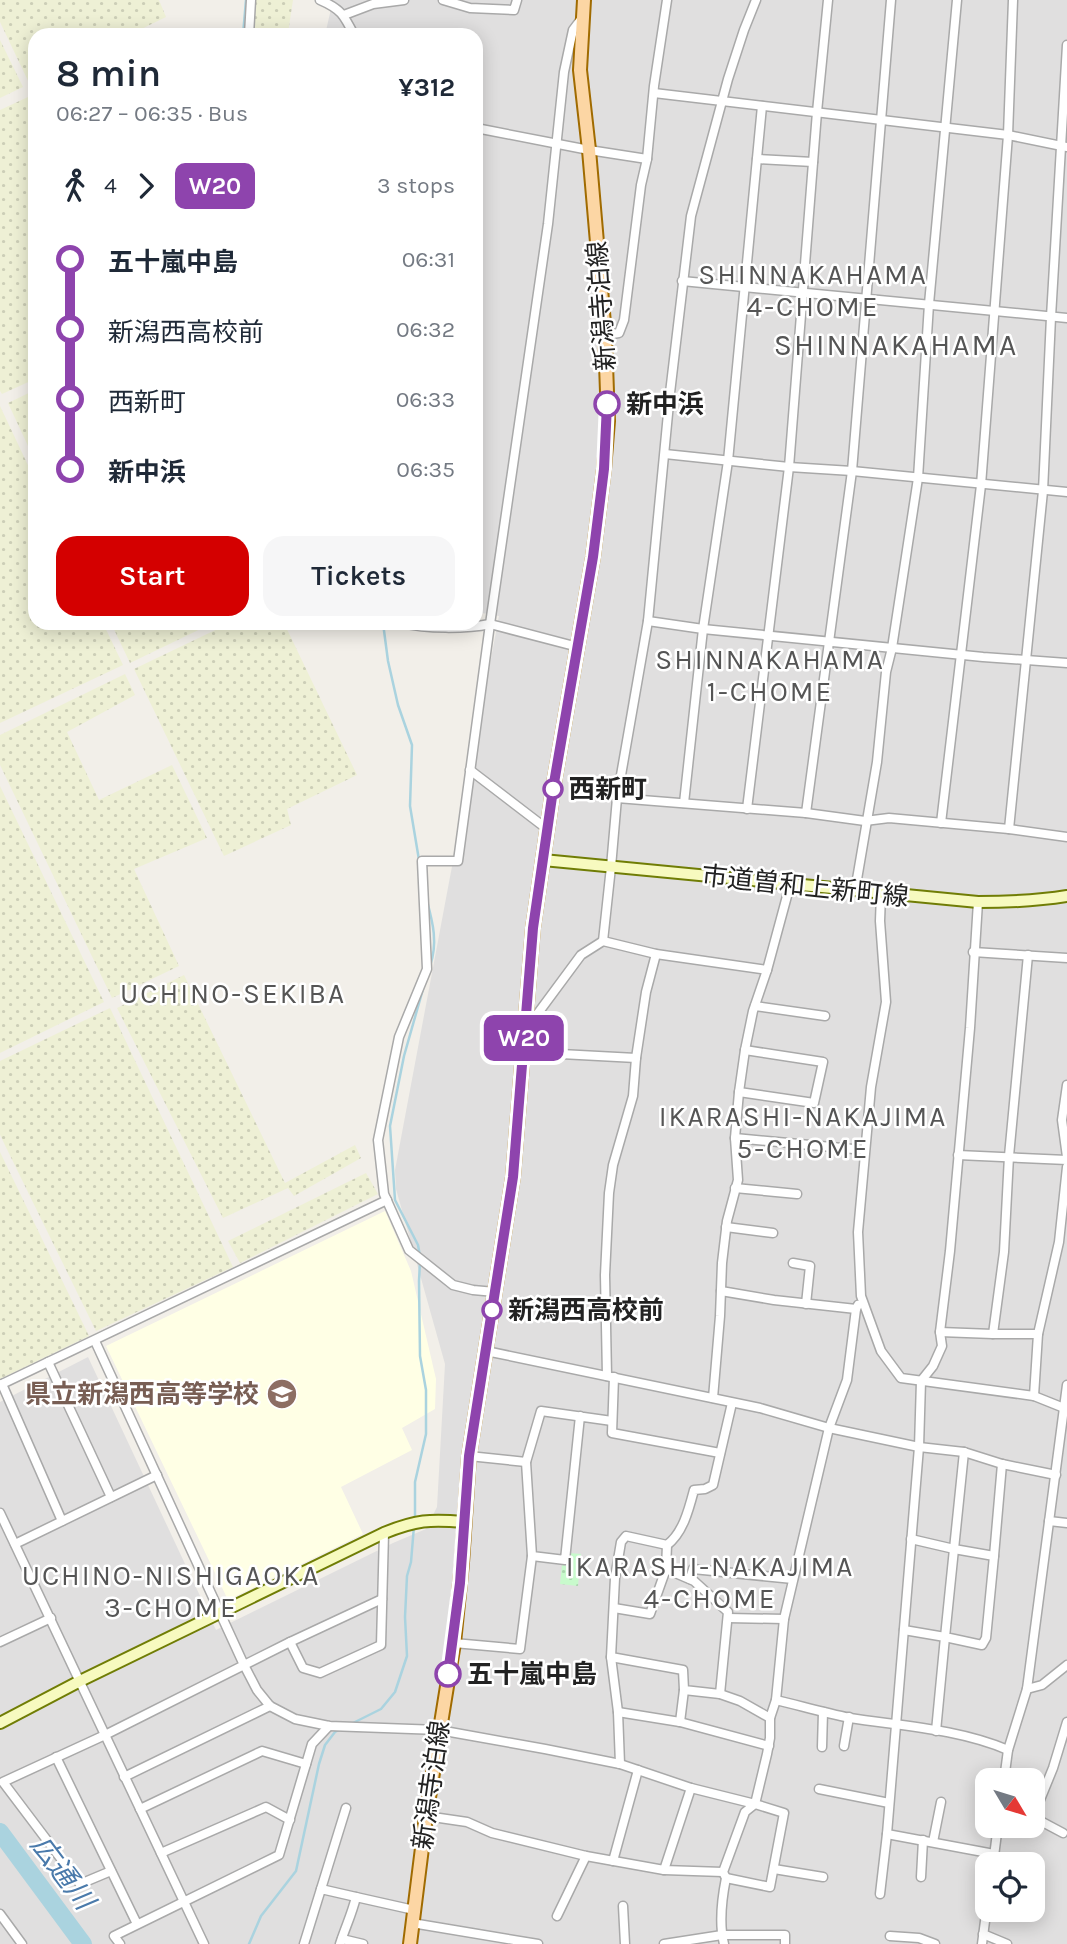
<!DOCTYPE html>
<html lang="en">
<head>
<meta charset="utf-8">
<style>
  body { margin:0; font-family:Karla,"Noto Sans JP",sans-serif; background:#f6f6f7; color:#1f2937; height:100vh; display:flex; flex-direction:column; font-size:26px; white-space:nowrap }
  * { box-sizing:border-box; margin:0 }
  p { font-size:23px; color:#747a83 }
  .icon { flex:none; width:38px; height:38px; fill:none; stroke:currentColor; stroke-width:2; stroke-linecap:round; stroke-linejoin:round }
  .map { position:relative; flex:1; overflow:hidden }
  .sheet { position:absolute; left:28px; top:28px; width:455px; height:602px; display:flex; flex-direction:column; background:#fff; border-radius:21px; box-shadow:0 4px 18px #0003 }
  .sheet>* { flex:none }
  .badge { padding:0 14px; border-radius:10px; font-size:24px; line-height:46px }
  .needle { width:46px; rotate:128deg }
  .controls { position:absolute; left:975px; top:1768px; display:grid; gap:14px }
  .controls a { display:grid; place-items:center; width:70px; height:70px; border-radius:14px; background:#fff; box-shadow:0 4px 18px #0003; font-size:35px }
  .map>.badge { position:absolute; translate:-50% -50%; box-shadow:0 0 0 4px #fff }
  .legs { display:flex; align-items:center; gap:10px; height:77px; padding:0 28px; font-size:23px }
  .legs p { margin-inline-start:auto }
  .overview { display:flex; align-items:center; justify-content:space-between; height:119px; padding:0 28px }
  h1 { font-size:38px; font-weight:600; line-height:52px }
  .cta { display:flex; gap:14px; margin-top:auto; padding:14px 28px }
  .cta a { flex:1; height:80px; border-radius:21px; background:#d40000; color:#fff; font-size:28px; font-weight:600; line-height:80px; text-align:center }
  .cta a+a { background:#f6f6f7; color:#1f2937 }
  ul { padding:0 28px; list-style:none }
  li { display:flex; align-items:center; gap:24px; height:70px; font-size:26px }
  li i { display:grid; place-items:center; width:10px; height:100%; margin:0 9px; background:currentColor }
  li i::after { content:''; width:18px; height:18px; margin:-9px; border:5px solid; border-radius:50%; background:#fff }
  li p { margin-inline-start:auto }
  li:first-child i { background:linear-gradient(#0000 50%,currentColor 0) }
  li:last-child i { background:linear-gradient(currentColor 50%,#0000 0) }
  .map>svg:first-child { display:block }
  .residential { fill:#e0dfdf; fill-rule:evenodd }
  .education { fill:#ffffe5 }
  .farmland { fill:url(#farmland-dots) }
  .park { fill:url(#park-dots) }
  .lines { fill:none; stroke-linecap:round; stroke-linejoin:round }
  .stream { stroke:#aad3df; stroke-width:2.5 }
  .river { stroke:#aad3df; stroke-width:18 }
  .street-casing { stroke:#a9a9a9; stroke-width:11 }
  .secondary-casing { stroke:#707d05; stroke-width:14 }
  .primary-casing { stroke:#a06b00; stroke-width:16 }
  .street { stroke:#fff; stroke-width:8 }
  .secondary { stroke:#f7fabf; stroke-width:10 }
  .primary { stroke:#fcd6a4; stroke-width:12 }
  .line-1-casing { stroke:#fff; stroke-width:16 }
  .line-1 { stroke:#8e44ad; stroke-width:10 }
  .stop-1-dot { fill:#fff; stroke:#8e44ad; stroke-width:3.5 }
  .labels { text-anchor:middle; stroke-width:5; stroke-linejoin:round; paint-order:stroke }
  .street-label { font-size:26px; fill:#222; stroke:#fff }
  .stop-label { font-size:26px; font-weight:bold; fill:#222; stroke:#fff; text-anchor:start }
  .education-label { font-size:26px; font-weight:bold; fill:#785e54; stroke:#fff; text-anchor:end }
  .neighbourhood-label { font-size:28px; letter-spacing:2px; fill:#555; stroke:#fff }
  .water-label { font-size:28px; font-style:italic; fill:#4a7aab; stroke:#fff }
  .quarter-label { font-size:30px; letter-spacing:2px; fill:#555; stroke:#fff }
</style>
</head>
<body>
<div class="map">
<svg width="1067" height="1944" viewBox="0 0 1067 1944">
  <defs>
    <pattern id="farmland-dots" width="8" height="8" patternUnits="userSpaceOnUse" patternTransform="scale(1.75)"><rect width="8" height="8" fill="#eef0d5"/><path d="M2 2h.1M6 6h.1" fill="none" stroke="#ccceb7" stroke-width="1.8" stroke-linecap="round"/></pattern>
    <pattern id="park-dots" width="8" height="8" patternUnits="userSpaceOnUse" patternTransform="scale(1.75)"><rect width="8" height="8" fill="#c8facc"/><path d="M2 2h.1M6 6h.1" fill="none" stroke="#acd6af" stroke-width="1.8" stroke-linecap="round"/></pattern>
  </defs>
  <rect width="100%" height="100%" fill="#f2efe9"/>
  <path class="residential" d="M333,0H1067V1944H0V1402L88,1357L216,1630L393,1543L426,1529L437,1507L445,1364L396,1189L395,1170L499,616L476,612V35H325ZM987,1780H1032V1825H987ZM987,1864H1032V1909H987Z"/>
  <path class="education" d="M385,1211L411,1271L436,1379L435,1409L402,1428L412,1450L341,1487L363,1534L228,1600L106,1346Z"/>
  <g class="farmland">
    <path d="M0,0H159L166,17L129,35H35V80L29,83L0,22Z"/>
    <path d="M255,0H293L288,33L290,35H252Z"/>
    <path d="M0,40L23,87L0,98Z"/>
    <path d="M28,97L35,111V379L2,394L0,391V110Z"/>
    <path d="M35,390V461L8,403Z"/>
    <path d="M0,406L35,480V623H103L123,665L0,723Z"/>
    <path d="M111,623H213L130,663Z"/>
    <path d="M230,623H284L357,775L287,809L291,825L224,856L134,669Z"/>
    <path d="M125,674L135,695L67,732L99,800L172,765L207,838L134,869L179,966L112,998L0,765V735Z"/>
    <path d="M0,786L104,1002L0,1053Z"/>
    <path d="M184,975L285,1183L355,1145L361,1158L294,1196L288,1188L223,1218L117,1008Z"/>
    <path d="M110,1008L233,1267L96,1331L0,1135V1061Z"/>
    <path d="M0,1152L89,1336L0,1379Z"/>
    <path d="M366,1173L378,1194L240,1263L228,1241Z"/>
  </g>
  <path class="park" d="M569,1553L581,1554L578,1586L560,1584L562,1565L568,1566Z"/>
  <g class="lines">
    <g class="stream">
      <path d="M243,35L246,0"/>
      <path d="M383,623L388,661L398,705L412,745L410,806L419,860"/>
      <path d="M427,901C433,923 438,943 430,966"/>
      <path d="M420,1256L418,1245L395,1200L390,1126L404,1056L423,989"/>
      <path d="M415,1520V1482L426,1434V1390L420,1356L419,1281L420,1262"/>
      <path d="M351,1724L381,1709L395,1692L407,1656L405,1617L407,1576L411,1562L414,1526"/>
      <path d="M249,1944L261,1916L296,1871L319,1764L325,1745L335,1732L339,1730"/>
    </g>
    <path class="river" d="M0,1832L83,1944"/>
    <g class="street-casing">
      <g id="street">
        <path d="M320,0C341,9 344,15 354,35"/>
        <path d="M443,0L470,8L514,10L517,0"/>
        <path d="M344,15L373,4L404,0"/>
        <path d="M249,35L251,0"/>
        <path d="M654,93L1008,135L1067,147"/>
        <path d="M476,128L589,150L647,159"/>
        <path d="M757,159L813,162"/>
        <path d="M682,281L1067,318"/>
        <path d="M605,335L619,333L624,320L641,185L647,159L654,86L667,0"/>
        <path d="M665,454L789,467L852,471L1067,492"/>
        <path d="M648,621L703,629L983,657L1067,663"/>
        <path d="M402,623C426,629 466,629 490,624L578,647"/>
        <path d="M470,770L547,829"/>
        <path d="M617,798L806,813L865,821L889,818L1009,829L1067,837"/>
        <path d="M684,803L703,629L728,461L762,106"/>
        <path d="M747,809L789,467L817,112L828,0"/>
        <path d="M806,813L852,471L891,0"/>
        <path d="M941,823L981,485L1008,135L1013,0"/>
        <path d="M1009,829L1043,491L1051,317L1067,45"/>
        <path d="M855,891L877,762L886,672L892,648L918,478L929,304L957,0"/>
        <path d="M881,894L880,921L886,1002L871,1087L858,1232L861,1296L881,1351L901,1378L1034,1396L1038,1334"/>
        <path d="M978,902L970,1028L950,1251L940,1332L942,1346L933,1366L921,1381L919,1447L887,1834L994,1854"/>
        <path d="M603,941L611,867L617,798L648,621L670,393L691,216L728,79L744,30L756,0"/>
        <path d="M973,952L1067,958"/>
        <path d="M1028,955L1009,1156L1004,1252L993,1334H1038L1059,1242L1067,1167"/>
        <path d="M755,1006L825,1016"/>
        <path d="M527,1028L581,955L603,941L656,954L767,970"/>
        <path d="M523,1052L636,1058"/>
        <path d="M1067,1085L1062,1120L1067,1157"/>
        <path d="M739,1092L814,1103L823,1062L745,1050"/>
        <path d="M735,1138L864,1150"/>
        <path d="M958,1155L1067,1160"/>
        <path d="M735,1188L797,1194"/>
        <path d="M726,1227L773,1233"/>
        <path d="M793,1263L810,1266L806,1304"/>
        <path d="M721,1291L774,1300L856,1309L858,1305"/>
        <path d="M495,1292L473,1290L453,1285L409,1250L384,1194L378,1140L399,1037L427,969L422,861H458L490,624L548,224L564,72L573,30L582,18"/>
        <path d="M940,1332L993,1334"/>
        <path d="M95,1341L244,1665L257,1690L270,1706L295,1719L329,1726L439,1730L545,1749L620,1764L691,1788L755,1804L784,1813L770,1887L726,1878"/>
        <path d="M486,1351L760,1408L829,1428L919,1447L964,1452L1002,1464L1056,1475"/>
        <path d="M48,1362L111,1497"/>
        <path d="M607,1376L605,1275L609,1193L613,1165L633,1096L636,1058L646,992L656,954"/>
        <path d="M614,1377L612,1433L720,1453"/>
        <path d="M2,1384L62,1521"/>
        <path d="M0,1385L387,1200"/>
        <path d="M1034,1396L1064,1408"/>
        <path d="M713,1398L720,1316L722,1263L727,1221L738,1180L735,1138L739,1092L745,1050L753,1011L767,970L790,885"/>
        <path d="M580,1416L565,1560L532,1556L526,1462L541,1411L612,1421"/>
        <path d="M964,1452L954,1549L994,1556L1002,1464"/>
        <path d="M469,1456L526,1462"/>
        <path d="M0,1513L204,1944"/>
        <path d="M1049,1521L1067,1523"/>
        <path d="M911,1539L954,1549L945,1637L982,1645L986,1638L994,1556"/>
        <path d="M15,1544L157,1475"/>
        <path d="M667,1545L666,1569L694,1581L728,1612L720,1694"/>
        <path d="M690,1579L693,1569L793,1579"/>
        <path d="M614,1608L650,1614L666,1569"/>
        <path d="M728,1618L784,1619"/>
        <path d="M904,1630L945,1637L936,1731"/>
        <path d="M0,1642L51,1618"/>
        <path d="M290,1642L303,1668L320,1673L381,1645L384,1533"/>
        <path d="M454,1643L520,1649L532,1556"/>
        <path d="M611,1657L683,1670L684,1690L720,1694L740,1701L770,1718"/>
        <path d="M1027,1689L1042,1685L1067,1665"/>
        <path d="M776,1700C801,1706 825,1713 850,1718C902,1726 959,1729 1008,1750"/>
        <path d="M618,1712L680,1722L769,1746"/>
        <path d="M680,1722L684,1690"/>
        <path d="M844,1746L849,1717"/>
        <path d="M822,1747L823,1712"/>
        <path d="M56,1757L137,1924"/>
        <path d="M620,1764L618,1712L611,1657L615,1578L621,1542L626,1536L667,1545C683,1533 689,1509 694,1490L705,1489L713,1485L732,1403"/>
        <path d="M124,1777L270,1706"/>
        <path d="M1004,1780L1008,1750L1027,1689L1067,1385"/>
        <path d="M819,1789L889,1803"/>
        <path d="M140,1809L262,1751L306,1764"/>
        <path d="M426,1816L467,1822L492,1833L586,1856L664,1870L723,1872"/>
        <path d="M1063,1833L1033,1817L1053,1768L1067,1722"/>
        <path d="M933,1842L941,1802"/>
        <path d="M161,1853L266,1807L290,1820"/>
        <path d="M613,1861L638,1770"/>
        <path d="M993,1864L998,1825"/>
        <path d="M774,1869L823,1877"/>
        <path d="M664,1870L691,1788"/>
        <path d="M111,1871L80,1884L3,1782L105,1735L290,1642L382,1599"/>
        <path d="M921,1877L923,1840"/>
        <path d="M321,1889L346,1808"/>
        <path d="M880,1894L887,1834"/>
        <path d="M623,1906L625,1944"/>
        <path d="M0,1914L22,1944"/>
        <path d="M557,1916L586,1856"/>
        <path d="M412,1923L538,1944"/>
        <path d="M983,1934L1007,1944"/>
        <path d="M890,1936L919,1938L935,1944"/>
        <path d="M342,1939L363,1944"/>
        <path d="M120,1944L114,1936L279,1855L312,1744L329,1726"/>
        <path d="M304,1944L321,1889L356,1897"/>
        <path d="M340,1944C345,1928 352,1914 356,1897L414,1910"/>
        <path d="M664,1944L722,1935H785V1944"/>
        <path d="M724,1944C719,1924 722,1898 726,1878L723,1872L745,1812L755,1804L767,1754L770,1738V1718L776,1700L784,1619L829,1428L847,1380L856,1309"/>
        <path d="M982,1944L987,1906"/>
      </g>
    </g>
    <g class="secondary-casing">
      <g id="secondary">
        <path d="M543,860L978,902C1008,902 1037,901 1067,896"/>
        <path d="M0,1723L80,1681L384,1533C416,1520 430,1519 464,1522"/>
      </g>
    </g>
    <g class="primary-casing">
      <path id="primary" d="M410,1944L426,1816L454,1643L462,1563L469,1456L513,1177L533,928L554,783L593,557L604,469L608,421L605,335L589,150L580,70L584,0"/>
    </g>
    <use href="#street" class="street"/>
    <use href="#secondary" class="secondary"/>
    <use href="#primary" class="primary"/>
  </g>
  <g class="lines">
    <g class="line-1-casing">
      <path id="line-1" d="M448,1674L460,1583L469,1456L513,1177L533,928L554,783L593,557L604,469L607,404"/>
    </g>
    <use href="#line-1" class="line-1"/>
  </g>
  <defs>
    <g id="school-disc" transform="scale(1.575)"><circle r="9.5" fill="#8d6e63" stroke="#fff"/><path d="M0-5L7-2L0 1L-7-2ZM-4 1L0 2.5L4 1V4Q0 6-4 4Z" fill="#fff"/></g>
  </defs>
  <g fill-rule="evenodd">
    <use href="#school-disc" x="282" y="1394"/>
  </g>
  <g class="stop-1-dot">
    <circle cx="607" cy="404" r="12"/>
    <circle cx="553" cy="789" r="9"/>
    <circle cx="492" cy="1310" r="9"/>
    <circle cx="448" cy="1674" r="12"/>
  </g>
  <g class="labels">
    <g class="street-label">
      <text transform="translate(601 306) rotate(-94)" y="9">新潟寺泊線</text>
      <text transform="translate(805 886) rotate(6)" y="9">市道曽和上新町線</text>
      <text transform="translate(431 1785) rotate(-82)" y="9">新潟寺泊線</text>
    </g>
    <g class="stop-label">
      <text x="626" y="413">新中浜</text>
      <text x="569" y="798">西新町</text>
      <text x="508" y="1319">新潟西高校前</text>
      <text x="467" y="1683">五十嵐中島</text>
    </g>
    <g class="education-label">
      <text x="259" y="1403">県立新潟西高等学校</text>
    </g>
    <g class="neighbourhood-label">
      <text x="813" y="284">SHINNAKAHAMA<tspan x="813" dy="32">4-CHOME</tspan></text>
      <text x="770" y="669">SHINNAKAHAMA<tspan x="770" dy="32">1-CHOME</tspan></text>
      <text x="233" y="1003">UCHINO-SEKIBA</text>
      <text x="803" y="1126">IKARASHI-NAKAJIMA<tspan x="803" dy="32">5-CHOME</tspan></text>
      <text x="710" y="1576">IKARASHI-NAKAJIMA<tspan x="710" dy="32">4-CHOME</tspan></text>
      <text x="171" y="1585">UCHINO-NISHIGAOKA<tspan x="171" dy="32">3-CHOME</tspan></text>
    </g>
    <g class="water-label">
      <text transform="translate(63 1872) rotate(53)" y="10">広通川</text>
    </g>
    <g class="quarter-label">
      <text x="896" y="355">SHINNAKAHAMA</text>
    </g>
  </g>
</svg>
<div class="controls">
<a><svg class="needle" viewBox="-14 -14 28 28"><path d="M0-13l5 13h-10z" fill="#e53935"/><path d="M0 13l5-13h-10z" fill="#747a83"/></svg></a>
<a><svg class="icon" aria-label="locate" viewBox="0 0 24 24"><circle cx="12" cy="12" r="6"/><path d="M12 2v4M12 18v4M2 12h4M18 12h4"/></svg></a>
</div>
<b class="badge" style="left:524px;top:1038px;background:#8e44ad;color:#fff">W20</b>
<section class="sheet">
<div class="overview"><div><h1>8 min</h1><p>06:27 – 06:35 · Bus</p></div><b>¥312</b></div>
<div class="legs"><svg class="icon" aria-label="walk" viewBox="0 0 24 24"><circle cx="13" cy="4" r="2"/><path d="M13 8l-2 6 4 7M11 14l-3 7M7 12l3-4h3l4 4"/></svg>4<svg class="icon" aria-label="forward" viewBox="0 0 24 24"><path d="M9 5l7 7-7 7"/></svg><b class="badge" style="background:#8e44ad;color:#fff">W20</b><p>3 stops</p></div>
<ul>
<li><i style="color:#8e44ad"></i><b>五十嵐中島</b><p>06:31</p></li>
<li><i style="color:#8e44ad"></i><span>新潟西高校前</span><p>06:32</p></li>
<li><i style="color:#8e44ad"></i><span>西新町</span><p>06:33</p></li>
<li><i style="color:#8e44ad"></i><b>新中浜</b><p>06:35</p></li>
</ul>
<div class="cta"><a>Start</a><a>Tickets</a></div>
</section>
</div>
</body>
</html>
